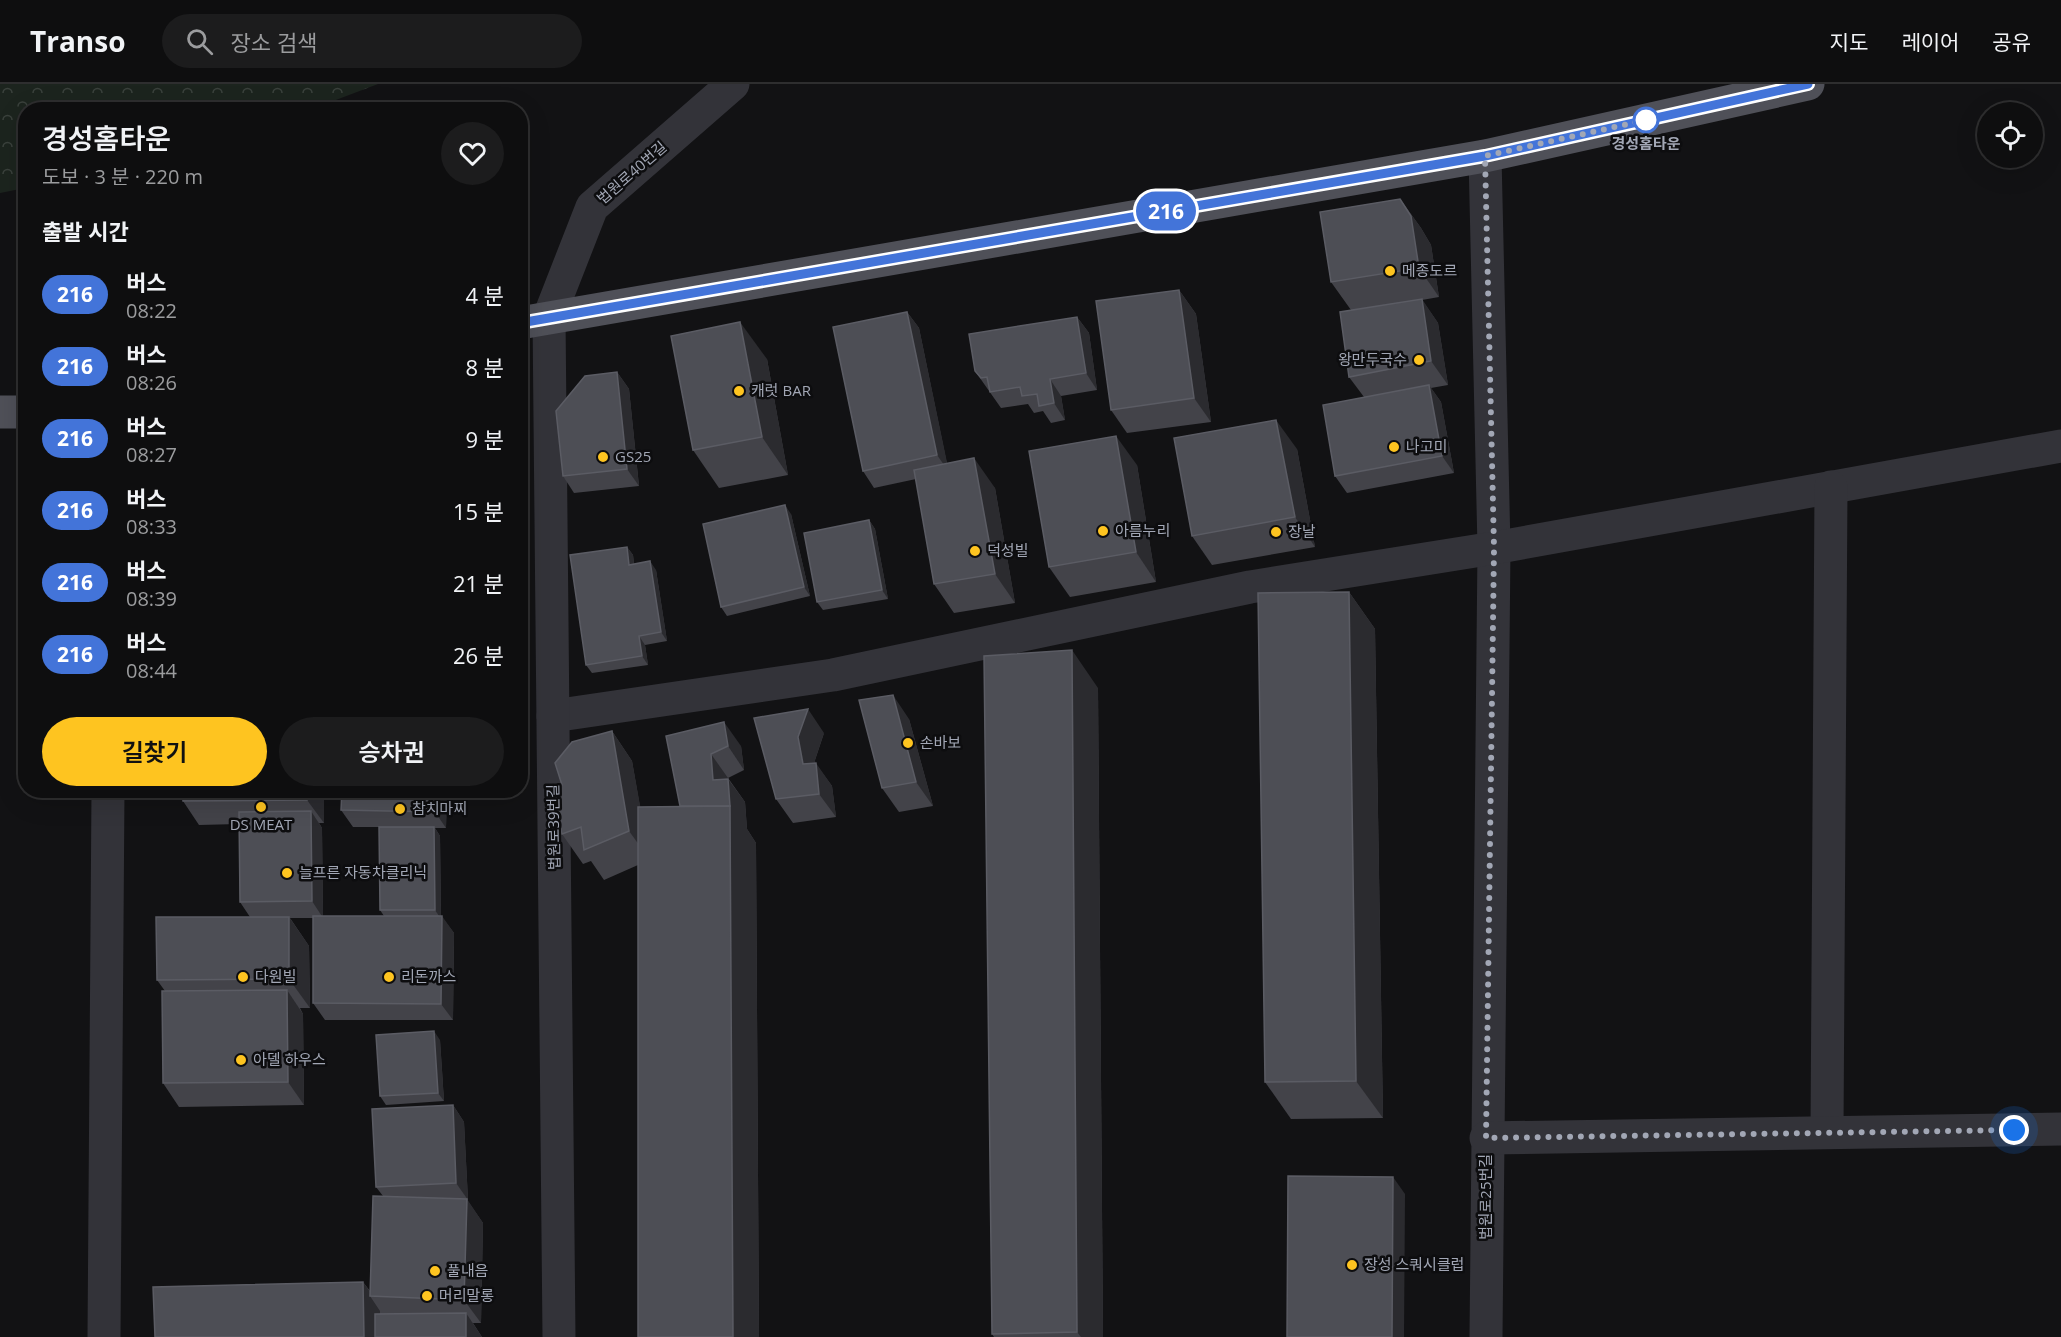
<!DOCTYPE html>
<html lang="ko">
<head>
<meta charset="utf-8">
<style>
  body { margin:0; font-family:"Open Sans","Noto Sans KR",sans-serif; background:#1c1c1d; color:#f1f3f6; height:100vh; display:flex; flex-direction:column; font-size:22px; white-space:nowrap }
  * { box-sizing:border-box; margin:0 }
  p { font-size:20px; color:#9b9c9e }
  .icon { flex:none; width:33px; height:33px; fill:none; stroke:currentColor; stroke-width:2; stroke-linecap:round; stroke-linejoin:round }
  .map { position:relative; flex:1; overflow:hidden }
  .details { position:absolute; left:18px; top:18px; width:510px; height:696px; display:flex; flex-direction:column; background:#0e0e0f; border-radius:24px; box-shadow:0 6px 24px #0002,0 0 0 2px #2e2e2f }
  .details>* { flex:none }
  .badge { padding:0 12px; border-radius:20px; font-size:21px; line-height:39px }
  .tools { position:absolute; left:1977px; top:18px; display:grid; gap:12px }
  .tools a { display:grid; place-items:center; width:66px; height:66px; border-radius:50%; background:#0e0e0f; box-shadow:0 6px 24px #0002,0 0 0 2px #2e2e2f; font-size:30px }
  .you { position:absolute; width:30px; height:30px; margin:-15px; border:4px solid #fff; border-radius:50%; background:#1a73e8; box-shadow:0 0 0 9px #1a73e833 }
  .map>.badge { position:absolute; translate:-50% -50%; box-shadow:0 0 0 3px #fff }
  h2 { padding:0 24px; font-size:22px; line-height:54px }
  .round { display:grid; place-items:center; flex:none; width:63px; height:63px; border-radius:32px; background:#1c1c1d }
  .summary { display:flex; align-items:center; justify-content:space-between; height:102px; padding:0 24px }
  h1 { font-size:28px; font-weight:600; line-height:45px }
  .cta { display:flex; gap:12px; margin-top:auto; padding:12px 24px }
  .cta a { flex:1; height:69px; border-radius:36px; background:#fec420; color:#111; font-size:24px; font-weight:600; line-height:69px; text-align:center }
  .cta a+a { background:#1c1c1d; color:#f1f3f6 }
  ul { padding:0; list-style:none }
  li { display:flex; align-items:center; gap:18px; height:72px; padding:0 24px }
  li div { flex:1 }
  li b { display:block; font-size:22px }
  li em { font-style:normal }
  li .badge { min-width:66px; font-weight:700; text-align:center }
  header { display:flex; align-items:center; gap:36px; box-sizing:border-box; height:84px; padding:0 30px; background:#0e0e0f; border-bottom:2px solid #2e2e2f }
  header strong { font-size:28px }
  nav { display:flex; gap:33px; margin-inline-start:auto; font-size:21px }
  .search { width:420px; height:54px; background:#1c1c1d; display:flex; align-items:center; gap:15px; box-sizing:border-box; padding:0 21px; border-radius:33px; color:#9b9c9e; font-size:22px }
  .map>svg:first-child { display:block }
  .forest { fill:url(#forest-crowns) }
  .lines { fill:none; stroke-linecap:round; stroke-linejoin:round }
  .minor { stroke:#333339; stroke-width:33 }
  .major { stroke:#4f5058; stroke-width:33 }
  .wall { fill:#434349 }
  .shaded-wall { fill:#2b2b2f }
  .building { fill:#4d4e55; stroke:#5b5c64; stroke-width:1.5 }
  .line-casing { stroke:#fff; stroke-width:14 }
  .line { stroke:#4374d9; stroke-width:9 }
  .walk { stroke:#a2a7b5; stroke-width:6; stroke-dasharray:0 10.8 }
  .stop-dot { fill:#fff; stroke:#4374d9; stroke-width:3 }
  .poi-dot { fill:#fec420; stroke:#0d0d0f; stroke-width:2 }
  .labels { text-anchor:middle; stroke-width:5; stroke-linejoin:round; paint-order:stroke }
  .stop-label { font-size:15px; font-weight:bold; fill:#a2a7b5; stroke:#0d0d0f }
  .street-label { font-size:15px; fill:#a2a7b5; stroke:#0d0d0f }
  .poi-label { font-size:15px; fill:#a2a7b5; stroke:#0d0d0f; text-anchor:start }
</style>
</head>
<body>
<header>
<strong>Transo</strong>
<div class="search"><svg class="icon" aria-label="search" viewBox="0 0 24 24"><circle cx="10" cy="10" r="6"/><path d="M15 15l6 6"/></svg>장소 검색</div>
<nav><a>지도</a><a>레이어</a><a>공유</a></nav>
</header>
<div class="map">
<svg width="2061" height="1253" viewBox="0 0 2061 1253">
  <defs>
    <pattern id="forest-crowns" width="20" height="18" patternUnits="userSpaceOnUse" patternTransform="scale(1.5)"><rect width="20" height="18" fill="#1c241e"/><path d="M2 6a3 3 0 1 1 6 0M12 15a3 3 0 1 1 6 0" fill="none" stroke="#3a413c"/></pattern>
  </defs>
  <rect width="100%" height="100%" fill="#121214"/>
  <path class="forest" d="M0,0H378L312,25L26,26L25,104L0,109Z"/>
  <g class="lines">
    <g class="minor">
      <path d="M1485,72L1494,464L1486,1253"/>
      <path d="M553,632L833,591L1250,503L1494,464L2061,362"/>
      <path d="M1827,1047L1831,403"/>
      <path d="M1486,1054L2061,1045"/>
      <path d="M104,1253L108,706"/>
      <path d="M559,1253L549,233L592,123L733,0"/>
    </g>
    <g class="major">
      <path d="M520,239L1485,72L1808,0"/>
      <path d="M0,328H26"/>
    </g>
  </g>
  <g class="wall">
    <path d="M1400,115L1421,144L1431,161L1439,213L1422,216L1438,239L1448,301L1431,304L1441,318L1454,389L1347,409L1335,392L1364,313L1349,293L1351,226L1331,198Z"/>
    <path d="M1179,206L1196,230L1211,338L1127,349L1111,326Z"/>
    <path d="M907,228L919,244L947,380L995,404L1015,519L954,529L934,500L916,395L874,404L863,387Z"/>
    <path d="M1077,233L1089,249L1097,306L1061,312L1065,336L1051,339L1043,327L1034,329L1028,320L1001,324L975,287Z"/>
    <path d="M767,275L788,391L719,404L693,366Z"/>
    <path d="M617,288L629,305L639,402L574,409L563,392Z"/>
    <path d="M1297,365L1315,463L1212,481L1192,452Z"/>
    <path d="M1137,381L1156,498L1070,513L1049,483Z"/>
    <path d="M791,430L810,512L727,532L721,523Z"/>
    <path d="M869,436L875,445L888,515L823,526L817,518Z"/>
    <path d="M627,463L633,471L634,480L656,486L667,557L645,561L648,581L592,589L586,581Z"/>
    <path d="M1349,508L1375,545L1383,1034L1291,1035L1265,998Z"/>
    <path d="M1098,604L1103,1253H994L992,1250Z"/>
    <path d="M909,635L933,722L899,728L882,704Z"/>
    <path d="M612,647L632,677L640,723L680,722L666,652L741,662L744,686L728,694L745,718L747,745L756,759L759,1253H638V781L604,796L591,777L583,780L562,750V701Z"/>
    <path d="M824,649L815,676V679L832,702L836,733L793,739L776,715Z"/>
    <path d="M324,706V739H319L322,744L323,832H384L380,826L389,743H353L341,726L342,706H447L446,744H435L440,752L441,832L454,849L453,936H325L313,919V834H290L309,862L310,924H300L303,930L304,1021L179,1023L163,999L165,907L157,896L250,833L240,818L239,740L199,741L183,717Z"/>
    <path d="M440,956L444,1017L386,1021L380,1012Z"/>
    <path d="M453,1021L464,1038L468,1116H467L483,1139L481,1239H473L482,1253H155L363,1198L370,1207L383,1112L376,1103Z"/>
  </g>
  <g class="shaded-wall">
    <path d="M1400,115L1421,144L1431,161L1439,213L1419,184Z"/>
    <path d="M1179,206L1196,230L1211,338L1194,314Z"/>
    <path d="M1422,215L1438,239L1448,301L1431,277Z"/>
    <path d="M907,228L919,244L949,388L937,371Z"/>
    <path d="M1077,233L1089,249L1097,306L1086,289Z"/>
    <path d="M740,238L767,275L788,391L762,353Z"/>
    <path d="M617,288L629,305L639,402L627,385Z"/>
    <path d="M1050,295L1061,312L1065,336L1054,319Z"/>
    <path d="M1429,301L1441,318L1454,389L1442,372Z"/>
    <path d="M1276,336L1297,365L1315,463L1295,433Z"/>
    <path d="M1116,352L1137,381L1156,498L1136,468Z"/>
    <path d="M974,374L995,404L1015,519L995,490Z"/>
    <path d="M785,421L791,430L810,512L804,503Z"/>
    <path d="M869,436L875,445L888,515L882,506Z"/>
    <path d="M627,463L633,471L635,489L629,481Z"/>
    <path d="M650,477L656,486L667,557L661,548Z"/>
    <path d="M1349,508L1375,545L1383,1034L1356,997Z"/>
    <path d="M639,552L645,561L648,581L642,572Z"/>
    <path d="M1072,566L1098,604L1103,1253H1081L1077,1248Z"/>
    <path d="M893,611L909,635L933,722L916,698Z"/>
    <path d="M808,625L824,649L815,676L817,689L816,679L832,702L836,733L819,710L803,680L798,653Z"/>
    <path d="M724,638L741,662L744,686L728,662Z"/>
    <path d="M612,647L632,677L650,776L629,747Z"/>
    <path d="M711,670L728,694L730,720L713,696Z"/>
    <path d="M728,695L745,718L747,745L756,759L759,1253H733Z"/>
    <path d="M307,706H324V739L307,716Z"/>
    <path d="M435,706H447L446,744L435,728Z"/>
    <path d="M311,727L322,744L323,834L312,817Z"/>
    <path d="M434,743L440,752L441,835L435,826Z"/>
    <path d="M442,832L454,849L453,936L441,920Z"/>
    <path d="M289,833L309,862L310,924L289,895Z"/>
    <path d="M287,906L303,930L304,1021L288,998Z"/>
    <path d="M434,947L440,956L444,1017L438,1009Z"/>
    <path d="M453,1021L464,1038L468,1116L456,1099Z"/>
    <path d="M1393,1093L1405,1110L1404,1253H1392Z"/>
    <path d="M467,1115L483,1139L481,1239L464,1216Z"/>
    <path d="M363,1198L373,1212H370L380,1227V1253H364Z"/>
    <path d="M466,1229L482,1253H466Z"/>
  </g>
  <g class="building">
    <path d="M1400,115L1411,132L1419,184L1331,198L1320,128Z"/>
    <path d="M1179,206L1194,314L1111,326L1096,217Z"/>
    <path d="M1422,215L1431,277L1349,293L1340,228Z"/>
    <path d="M907,228L937,371L863,387L833,243Z"/>
    <path d="M1077,233L1086,289L1050,295L1054,319L1039,322L1037,310L1022,312L1020,303L990,308L987,293L981,294L975,287L969,250Z"/>
    <path d="M740,238L762,353L693,366L671,252Z"/>
    <path d="M617,288L627,385L563,392L556,327L585,292Z"/>
    <path d="M1429,301L1442,372L1335,392L1323,321Z"/>
    <path d="M1276,336L1295,433L1192,452L1174,354Z"/>
    <path d="M1116,352L1136,468L1049,483L1029,367Z"/>
    <path d="M974,374L995,490L934,500L914,386Z"/>
    <path d="M785,421L804,503L721,523L703,440Z"/>
    <path d="M869,436L882,506L817,518L804,449Z"/>
    <path d="M627,463L629,481L650,477L661,548L639,552L642,572L586,581L570,471Z"/>
    <path d="M1349,508L1356,997L1265,998L1258,509Z"/>
    <path d="M1072,566L1077,1248L992,1250L984,572Z"/>
    <path d="M893,611L916,698L882,704L859,616Z"/>
    <path d="M808,625L798,653L803,680L816,679L819,710L776,715L754,634Z"/>
    <path d="M724,638L728,662L711,670L713,696L728,695L730,722H680L666,652Z"/>
    <path d="M612,647L629,747L584,766L581,743L562,750L550,708L562,701L555,679L572,658Z"/>
    <path d="M182,706H307V716L183,717Z"/>
    <path d="M342,706H435V728L341,726Z"/>
    <path d="M730,722L733,1253H638V723Z"/>
    <path d="M311,727L312,817L240,818L239,728Z"/>
    <path d="M379,743H434L435,826H380Z"/>
    <path d="M313,832H442L441,920L313,919Z"/>
    <path d="M156,833H289V895L157,896Z"/>
    <path d="M287,906L288,998L163,999L162,907Z"/>
    <path d="M434,947L438,1009L380,1012L376,951Z"/>
    <path d="M453,1021L456,1099L376,1103L372,1025Z"/>
    <path d="M1288,1092L1393,1093L1392,1253H1287Z"/>
    <path d="M373,1112L467,1115L464,1216L370,1212Z"/>
    <path d="M363,1198L364,1253H155L153,1203Z"/>
    <path d="M466,1229V1253H375V1230Z"/>
  </g>
  <g class="lines">
    <g class="line-casing">
      <path id="line" d="M520,239L1485,72L1808,0"/>
    </g>
    <use href="#line" class="line"/>
    <path class="walk" d="M1646,36L1485,72L1494,464L1486,1054L2014,1046"/>
  </g>
  <circle class="stop-dot" cx="1646" cy="36" r="12"/>
  <g class="poi-dot">
    <circle cx="1390" cy="187" r="6"/>
    <circle cx="1419" cy="276" r="6"/>
    <circle cx="739" cy="307" r="6"/>
    <circle cx="1394" cy="363" r="6"/>
    <circle cx="603" cy="373" r="6"/>
    <circle cx="1103" cy="447" r="6"/>
    <circle cx="1276" cy="448" r="6"/>
    <circle cx="975" cy="467" r="6"/>
    <circle cx="908" cy="659" r="6"/>
    <circle cx="261" cy="723" r="6"/>
    <circle cx="400" cy="725" r="6"/>
    <circle cx="287" cy="789" r="6"/>
    <circle cx="243" cy="893" r="6"/>
    <circle cx="389" cy="893" r="6"/>
    <circle cx="241" cy="976" r="6"/>
    <circle cx="1352" cy="1181" r="6"/>
    <circle cx="435" cy="1187" r="6"/>
    <circle cx="427" cy="1212" r="6"/>
  </g>
  <g class="labels">
    <g class="stop-label">
      <text x="1646" y="65">경성홈타운</text>
    </g>
    <g class="street-label">
      <text transform="translate(632 89) rotate(-41)" y="5">법원로40번길</text>
      <text transform="translate(554 743) rotate(-91)" y="5">법원로39번길</text>
      <text transform="translate(1486 1113) rotate(-90)" y="5">법원로25번길</text>
    </g>
    <g class="poi-label">
      <text x="1402" y="192">메종도르</text>
      <text x="1407" y="281" text-anchor="end">왕만두국수</text>
      <text x="751" y="312">캐럿 BAR</text>
      <text x="1406" y="368">나고미</text>
      <text x="615" y="378">GS25</text>
      <text x="1115" y="452">아름누리</text>
      <text x="1288" y="453">장날</text>
      <text x="987" y="472">덕성빌</text>
      <text x="920" y="664">손바보</text>
      <text x="412" y="730">참치마찌</text>
      <text x="261" y="746" text-anchor="middle">DS MEAT</text>
      <text x="299" y="794">늘프른 자동차클리닉</text>
      <text x="255" y="898">다원빌</text>
      <text x="401" y="898">리돈까스</text>
      <text x="253" y="981">아델 하우스</text>
      <text x="1364" y="1186">장성 스쿼시클럽</text>
      <text x="447" y="1192">풀내음</text>
      <text x="439" y="1217">머리말롱</text>
    </g>
  </g>
</svg>
<div class="tools">
<a><svg class="icon" aria-label="locate" viewBox="0 0 24 24"><circle cx="12" cy="12" r="6"/><path d="M12 2v4M12 18v4M2 12h4M18 12h4"/></svg></a>
</div>
<div class="you" style="left:2014px;top:1046px"></div>
<b class="badge" style="left:1166px;top:127px;background:#4374d9;color:#fff">216</b>
<section class="details">
<div class="summary"><div><h1>경성홈타운</h1><p>도보 · 3 분 · 220 m</p></div><a class="round"><svg class="icon" aria-label="heart" viewBox="0 0 24 24"><path d="M12 20l-8-8c-3-5 5-10 8-4 3-6 11-1 8 4z"/></svg></a></div>
<h2>출발 시간</h2>
<ul>
<li><span class="badge" style="background:#4374d9;color:#fff">216</span><div><b>버스</b><p>08:22</p></div><em>4 분</em></li>
<li><span class="badge" style="background:#4374d9;color:#fff">216</span><div><b>버스</b><p>08:26</p></div><em>8 분</em></li>
<li><span class="badge" style="background:#4374d9;color:#fff">216</span><div><b>버스</b><p>08:27</p></div><em>9 분</em></li>
<li><span class="badge" style="background:#4374d9;color:#fff">216</span><div><b>버스</b><p>08:33</p></div><em>15 분</em></li>
<li><span class="badge" style="background:#4374d9;color:#fff">216</span><div><b>버스</b><p>08:39</p></div><em>21 분</em></li>
<li><span class="badge" style="background:#4374d9;color:#fff">216</span><div><b>버스</b><p>08:44</p></div><em>26 분</em></li>
</ul>
<div class="cta"><a>길찾기</a><a>승차권</a></div>
</section>
</div>
</body>
</html>
